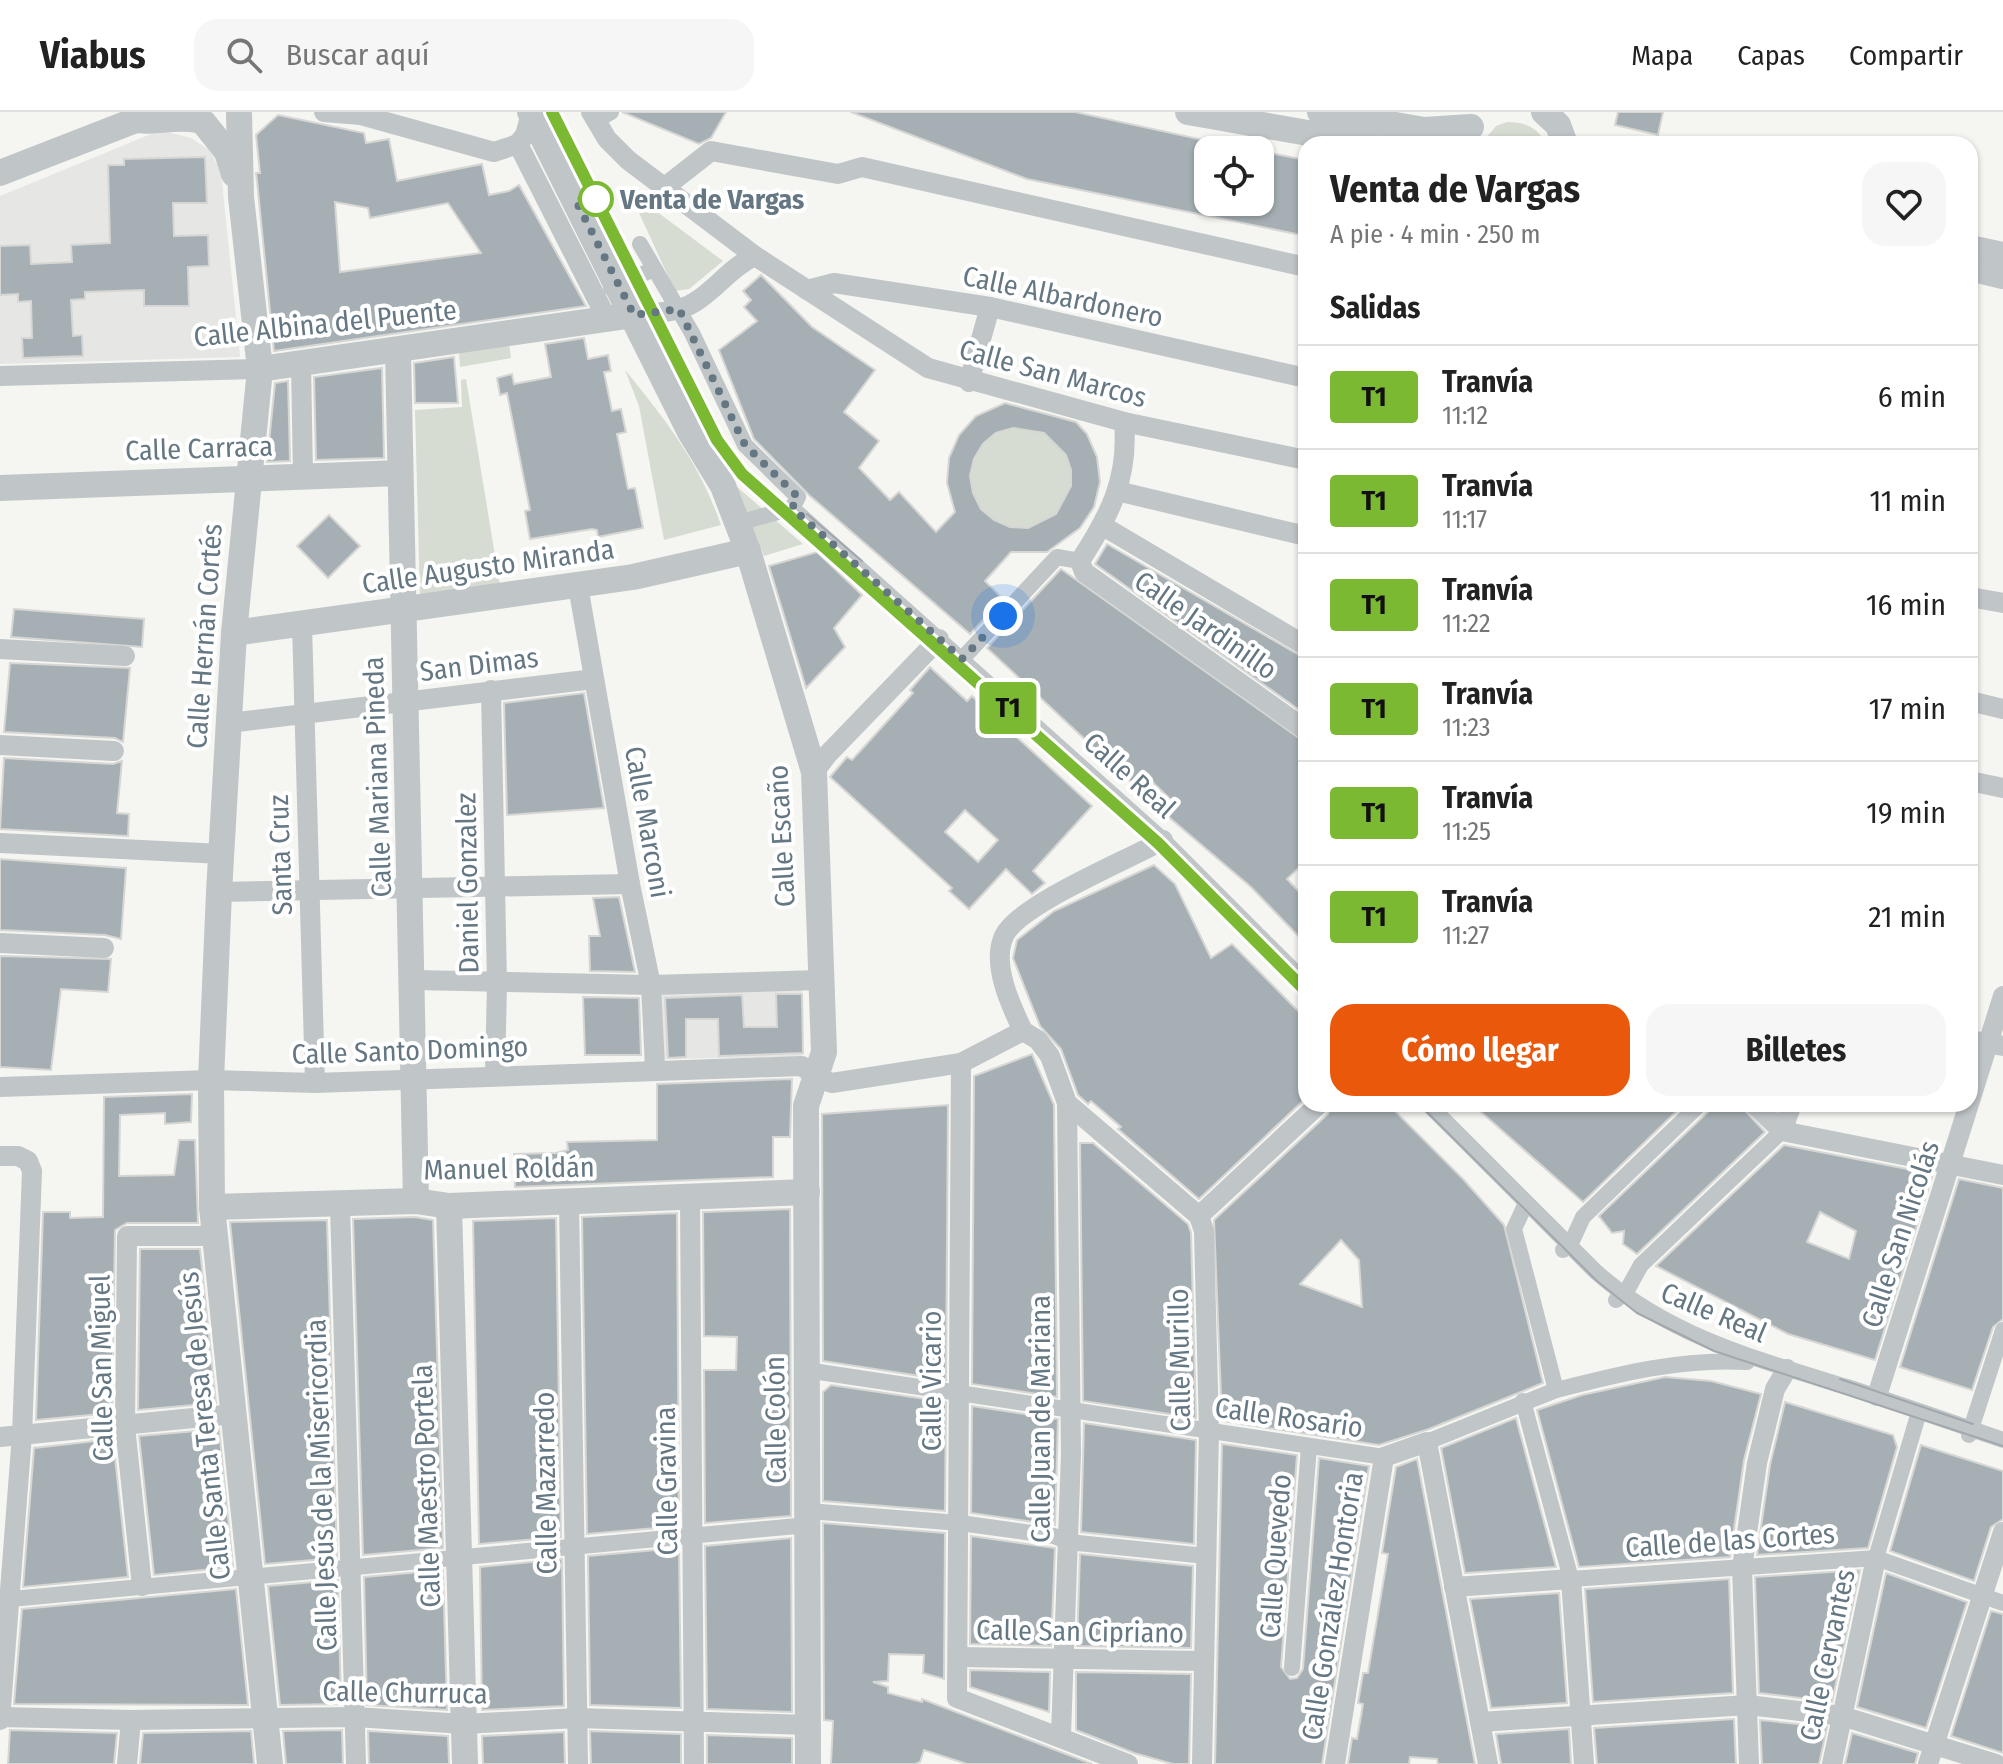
<!DOCTYPE html>
<html lang="es">
<head>
<meta charset="utf-8">
<style>
  body { margin:0; font-family:"Fira Sans Condensed",sans-serif; background:#f6f6f6; color:#222; height:100vh; display:flex; flex-direction:column; font-size:30px; white-space:nowrap }
  * { box-sizing:border-box; margin:0 }
  p { font-size:26px; color:#767676 }
  .icon { flex:none; width:44px; height:44px; fill:none; stroke:currentColor; stroke-width:2; stroke-linecap:round; stroke-linejoin:round }
  .map { position:relative; flex:1; overflow:hidden }
  .side { position:absolute; left:1298px; top:24px; width:680px; height:976px; display:flex; flex-direction:column; background:#fff; border-radius:24px; box-shadow:0 2px 6px #0004 }
  .side>* { flex:none }
  .badge { padding:0 16px; border-radius:6px; font-size:28px; line-height:52px }
  .fabs { position:absolute; left:1194px; top:24px; display:grid; gap:16px }
  .fabs a { display:grid; place-items:center; width:80px; height:80px; border-radius:16px; background:#fff; box-shadow:0 2px 6px #0004; font-size:40px }
  .you { position:absolute; width:40px; height:40px; margin:-20px; border:6px solid #fff; border-radius:50%; background:#1a73e8; box-shadow:0 0 0 12px #1a73e833 }
  .map>.badge { position:absolute; translate:-50% -50%; box-shadow:0 0 0 4px #fff }
  h2 { padding:0 32px; font-size:30px; line-height:72px }
  .round { display:grid; place-items:center; flex:none; width:84px; height:84px; border-radius:24px; background:#f6f6f6 }
  .headline { display:flex; align-items:center; justify-content:space-between; height:136px; padding:0 32px }
  h1 { font-size:38px; font-weight:700; line-height:60px }
  .action { display:flex; gap:16px; margin-top:auto; padding:16px 32px }
  .action a { flex:1; height:92px; border-radius:24px; background:#ea580c; color:#fff; font-size:32px; font-weight:700; line-height:92px; text-align:center }
  .action a+a { background:#f6f6f6; color:#222 }
  ul { padding:0; list-style:none }
  li { display:flex; align-items:center; gap:24px; height:104px; padding:0 32px; border-top:2px solid #e0e0e0 }
  li div { flex:1 }
  li b { display:block; font-size:30px }
  li em { font-style:normal }
  li .badge { min-width:88px; font-weight:700; text-align:center }
  header { display:flex; align-items:center; gap:48px; box-sizing:border-box; height:112px; padding:0 40px; background:#fff; border-bottom:2px solid #e0e0e0 }
  header strong { font-size:38px }
  nav { display:flex; gap:44px; margin-inline-start:auto; font-size:28px }
  .search { width:560px; height:72px; background:#f6f6f6; display:flex; align-items:center; gap:20px; box-sizing:border-box; padding:0 28px; border-radius:24px; color:#767676; font-size:30px }
  .map>svg:first-child { display:block }
  .built { fill:#e6e6e5 }
  .green { fill:#d6dcd2 }
  .building { fill:#a6b0b4; stroke:#d6d6d4; stroke-width:2; fill-rule:evenodd }
  .lines { fill:none; stroke-linecap:round; stroke-linejoin:round }
  .pedestrian { stroke:#c0c5c7; stroke-width:16 }
  .minor { stroke:#c0c5c7; stroke-width:20 }
  .tertiary { stroke:#c0c5c7; stroke-width:26 }
  .tram { stroke:#a1a8ad; stroke-width:2 }
  .line-casing { stroke:#fff; stroke-width:18 }
  .line { stroke:#7bb932; stroke-width:12 }
  .walk { stroke:#647783; stroke-width:8; stroke-dasharray:0 14.4 }
  .stop-dot { fill:#fff; stroke:#7bb932; stroke-width:4 }
  .labels { text-anchor:middle; stroke-width:8; stroke-linejoin:round; paint-order:stroke }
  .stop-label { font-size:28px; font-weight:bold; fill:#647783; stroke:#fff; text-anchor:start }
  .street-label { font-size:28px; fill:#647783; stroke:#fff }
</style>
</head>
<body>
<header>
<strong>Viabus</strong>
<div class="search"><svg class="icon" aria-label="search" viewBox="0 0 24 24"><circle cx="10" cy="10" r="6"/><path d="M15 15l6 6"/></svg>Buscar aquí</div>
<nav><a>Mapa</a><a>Capas</a><a>Compartir</a></nav>
</header>
<div class="map">
<svg width="2003" height="1652" viewBox="0 0 2003 1652">
  <rect width="100%" height="100%" fill="#f5f5f1"/>
  <g class="built">
    <path d="M168,20L191,26L209,38L221,59L240,245L0,252V84L151,22Z"/>
    <path d="M802,875L803,945L660,947L659,877Z"/>
  </g>
  <g class="green">
    <path d="M1507,10C1524,10 1539,15 1545,32H1481L1496,14Z"/>
    <path d="M629,79L723,149L689,177L675,179Z"/>
    <path d="M509,232L511,246L460,255L459,240Z"/>
    <path d="M625,258C666,308 700,352 721,413L664,428L639,294Z"/>
    <path d="M466,267L500,474L420,485L415,298L462,295L461,268Z"/>
    <circle cx="1021" cy="366" r="50"/>
    <path d="M736,374L803,432L764,444Z"/>
  </g>
  <g class="building">
    <path d="M622,0H726L711,26L699,32Z"/>
    <path d="M851,0H1075L1208,29V90H1260V39L1306,48V124L1027,67Z"/>
    <path d="M1618,0H1663L1658,23L1615,13Z"/>
    <path d="M278,3L364,21L366,31L389,27L397,69L482,52L489,83L509,79L519,73L586,194L274,239L257,69L256,61H260L256,23ZM335,90L368,96L370,106L448,91L481,141L340,160Z"/>
    <path d="M205,45L207,91H173L174,124L208,123L209,154L188,155L189,194H144V178L85,180V187L71,188L73,224L82,223L83,244L23,246L22,226H32L31,189L18,190V182L0,183V134L30,133L31,152L72,150L71,133L110,131L108,53H124V47Z"/>
    <path d="M761,163L812,215L875,258L844,300L879,329L859,356L890,388L899,380L936,420L955,400L947,371L949,346L959,323L976,304L1005,291L1076,310L1087,322L1097,345L1100,370L1094,395L1080,416L1047,440H1011L985,469L1003,487L970,522L809,383L754,327L719,238L757,209L744,195L751,188L743,179ZM1013,316L1044,321L1066,343L1071,358V374L1056,402L1028,416L1010,415L994,408L981,397L973,381L970,364L974,347L983,332L996,321Z"/>
    <path d="M584,226L588,247L608,243L611,259L604,260L612,299L621,297L626,320L617,322L628,377L635,376L643,416L598,425L597,418L592,417L530,427L525,399L530,398L507,281L500,283L497,266L512,262L514,272L551,265L545,232Z"/>
    <path d="M454,245L458,291H415L414,251Z"/>
    <path d="M382,256L384,346L316,348L314,265Z"/>
    <path d="M288,269L290,349L267,350L275,271Z"/>
    <path d="M329,403L360,434L328,466L297,434Z"/>
    <path d="M1107,432L1306,547V581L1298,597L1095,452Z"/>
    <path d="M817,440L862,483L834,516L845,535L806,576L769,454Z"/>
    <path d="M1061,457L1306,631V749L1287,767L1306,787V832L1251,775L1164,701L1172,689L1142,660L1133,672L987,536Z"/>
    <path d="M14,497L144,507L142,535L11,525Z"/>
    <path d="M10,551L130,556L123,630L115,626L4,620Z"/>
    <path d="M930,555L967,589L972,584L1092,694L1033,759L1045,771L1032,782L1006,757L969,797L949,779L952,776L830,665L847,645L852,648L913,581L910,578ZM965,698L998,728L978,750L945,720Z"/>
    <path d="M584,581L604,696L507,703L504,591Z"/>
    <path d="M4,646L113,652L122,649L117,701L129,702L128,724L0,717Z"/>
    <path d="M0,747L126,756L121,827L105,823L0,818Z"/>
    <path d="M1154,753L1175,772L1211,846L1232,832L1306,907V986L1199,1087L1118,1017L1121,1015L1091,989L1088,992L1078,983L1061,937L1040,914L1013,846L1017,828L1054,799Z"/>
    <path d="M619,785L635,860L590,859L589,824H600L593,786Z"/>
    <path d="M0,844L111,847L108,880L61,877L51,958L0,955Z"/>
    <path d="M776,882H802L803,941L719,944L718,907H686V945L668,946L665,886L742,883L744,915H777Z"/>
    <path d="M583,885L639,886L641,943H585Z"/>
    <path d="M1032,942L1054,993L1057,1285L972,1272L974,964Z"/>
    <path d="M792,967L790,1025H773V1065L515,1075L514,1042L556,1041L568,1038L567,1030L657,1028V972Z"/>
    <path d="M192,982L191,1010L165,1012V1001L120,1003L119,1064L174,1063L179,1028H195L198,1111H127L115,1118L112,1301L36,1308L43,1100H70V1106L103,1105L104,985Z"/>
    <path d="M1332,992H1388L1463,1067L1504,1113L1543,1271L1429,1317L1379,1333L1222,1309L1214,1108L1328,1002ZM1341,1128L1359,1148L1362,1195L1300,1172Z"/>
    <path d="M1472,992H1684L1583,1090Z"/>
    <path d="M1711,992H1739L1765,1020L1637,1142L1623,1132L1624,1119L1612,1121L1599,1104L1708,1000Z"/>
    <path d="M948,993L946,1268L823,1249L822,1002Z"/>
    <path d="M1080,1031H1093L1188,1112L1191,1121L1196,1306L1083,1289Z"/>
    <path d="M1784,1033L1933,1062L1875,1248L1788,1222L1656,1154ZM1820,1100L1856,1119L1849,1147L1807,1130Z"/>
    <path d="M1959,1067L2003,1076V1207L1993,1215L1972,1278L1900,1255Z"/>
    <path d="M790,1097L791,1404L705,1411L704,1258H736L737,1225L704,1224L703,1100Z"/>
    <path d="M677,1101L679,1414L587,1422L582,1105Z"/>
    <path d="M415,1105L433,1108L443,1436L363,1443L353,1107Z"/>
    <path d="M556,1106L561,1425L479,1432L473,1109Z"/>
    <path d="M327,1108L337,1446L265,1452L230,1110Z"/>
    <path d="M140,1137H200L216,1291L138,1298Z"/>
    <path d="M1665,1265L1711,1269L1761,1282L1744,1348L1730,1445L1579,1455L1537,1298L1582,1283Z"/>
    <path d="M831,1273L946,1290L945,1399L823,1389V1280Z"/>
    <path d="M1785,1290L1893,1323L1897,1335L1868,1436L1757,1443L1770,1353Z"/>
    <path d="M972,1294L1058,1307L1055,1413L971,1401Z"/>
    <path d="M1516,1306L1556,1455L1465,1461L1441,1336Z"/>
    <path d="M1084,1311L1196,1328L1194,1432L1081,1420Z"/>
    <path d="M219,1317L233,1455L154,1463L139,1324Z"/>
    <path d="M113,1327L128,1465L23,1475L34,1336Z"/>
    <path d="M1222,1332L1297,1343L1281,1555L1290,1567L1297,1566L1303,1557L1319,1346L1369,1354L1322,1652H1215Z"/>
    <path d="M1921,1333L2003,1359V1407L1991,1415L1974,1469L1890,1439Z"/>
    <path d="M1417,1347L1475,1652H1438L1437,1647L1410,1645L1409,1652H1348L1352,1626L1357,1627L1363,1592L1358,1591L1363,1561H1368L1388,1442L1382,1441L1396,1355Z"/>
    <path d="M823,1411L945,1421L944,1567L923,1561L924,1543L889,1542L888,1569L873,1570L888,1575V1581L922,1590V1587L1092,1652H967L924,1638L920,1650L915,1652H831L833,1609L824,1608Z"/>
    <path d="M971,1424L1055,1436L1051,1534L970,1532Z"/>
    <path d="M791,1426L792,1600L707,1597L705,1434Z"/>
    <path d="M679,1436L681,1596L590,1593L588,1444Z"/>
    <path d="M1080,1442L1193,1454L1191,1536L1077,1534Z"/>
    <path d="M562,1447L564,1594L482,1598L480,1455Z"/>
    <path d="M443,1458L447,1598L367,1593L364,1465Z"/>
    <path d="M1860,1458L1832,1590L1759,1581L1755,1465Z"/>
    <path d="M1886,1461L1967,1490L1926,1616L1857,1595Z"/>
    <path d="M1729,1467L1733,1581L1593,1590L1585,1477Z"/>
    <path d="M338,1468L341,1592L280,1593L268,1474Z"/>
    <path d="M236,1477L248,1593L14,1592L22,1497Z"/>
    <path d="M1559,1481L1567,1591L1491,1596L1470,1487Z"/>
    <path d="M1991,1499L2003,1502V1641L1951,1624Z"/>
    <path d="M970,1558L1050,1560L1049,1600L970,1575Z"/>
    <path d="M1076,1560L1191,1562L1189,1652H1173L1134,1641L1076,1618Z"/>
    <path d="M1734,1607L1736,1652H1597L1594,1616Z"/>
    <path d="M1760,1608L1827,1615L1819,1652H1762Z"/>
    <path d="M1569,1617L1571,1652H1501L1496,1622Z"/>
    <path d="M10,1618L117,1621L114,1652H8Z"/>
    <path d="M342,1618L343,1652H286L283,1619Z"/>
    <path d="M251,1619L254,1652H140L143,1621Z"/>
    <path d="M368,1619L448,1624L449,1652H369Z"/>
    <path d="M590,1619L681,1622V1652H591Z"/>
    <path d="M564,1620L565,1652H483L482,1624Z"/>
    <path d="M1852,1621L1918,1641L1915,1652H1845Z"/>
    <path d="M707,1623L792,1626V1652H707Z"/>
  </g>
  <g class="lines">
    <g class="pedestrian">
      <path d="M595,9L611,0"/>
      <path d="M640,132L692,221L745,333L798,385L792,396L1163,728L1306,871"/>
      <path d="M611,176L654,157"/>
      <path d="M738,411L792,396"/>
      <path d="M962,547L1057,445L1080,449"/>
      <path d="M1428,992L1595,1159C1668,1224 1756,1247 1847,1275C1899,1292 1951,1310 2003,1328"/>
      <path d="M1526,1091L1514,1117L1556,1278C1619,1262 1681,1246 1747,1250"/>
      <path d="M1563,1138L1572,1129L1583,1105L1700,992"/>
      <path d="M1616,1188L1626,1180L1641,1153L1782,1019"/>
      <path d="M806,1258L1384,1345"/>
      <path d="M1523,1289L1571,1467L1876,1446L2003,1491"/>
      <path d="M1969,1323L2003,1218"/>
      <path d="M1427,1330L1556,1278"/>
      <path d="M808,1399L960,1411L1054,1424L1068,1430L1206,1444"/>
      <path d="M1876,1446L1919,1300"/>
      <path d="M0,1488L808,1413"/>
      <path d="M1292,1556L1309,1334"/>
    </g>
    <g class="minor">
      <path d="M324,0L361,3L494,40L518,32L525,23L531,2"/>
      <path d="M591,0L607,27L628,48L755,144L928,256L1124,310L1306,348"/>
      <path d="M518,32L607,207"/>
      <path d="M665,75L711,39L838,62L862,55L1306,155"/>
      <path d="M807,178L834,171L990,195L1306,266"/>
      <path d="M634,203C653,201 678,201 695,190C717,176 731,155 755,144"/>
      <path d="M301,251L303,365"/>
      <path d="M0,264L260,257"/>
      <path d="M969,270L990,195"/>
      <path d="M1124,310C1129,366 1110,403 1080,449L1084,460L1306,618"/>
      <path d="M1117,379L1306,424"/>
      <path d="M1103,414L1306,534"/>
      <path d="M578,474L630,772L651,873L655,956"/>
      <path d="M1970,485L2003,491"/>
      <path d="M302,513L315,971"/>
      <path d="M0,537L125,544"/>
      <path d="M491,578L497,871L495,964"/>
      <path d="M1970,589L2003,597"/>
      <path d="M229,611L594,567"/>
      <path d="M0,633L114,639"/>
      <path d="M814,660L828,642L939,527"/>
      <path d="M1970,669L2003,676"/>
      <path d="M0,731L222,742"/>
      <path d="M219,780L630,772"/>
      <path d="M0,831L104,836"/>
      <path d="M414,868L651,873L819,868"/>
      <path d="M1023,919L1038,928L1050,944L1067,991L1199,1104L1204,1119L1209,1319L1202,1652"/>
      <path d="M1023,919C1011,894 991,852 1004,824C1019,792 1129,748 1163,728"/>
      <path d="M1970,928L2003,934"/>
      <path d="M961,951L957,1586L1128,1652"/>
      <path d="M0,975L211,968L315,971L802,954L817,966L832,971L961,951L1023,919"/>
      <path d="M1754,992L1782,1019L2003,1063"/>
      <path d="M1782,1019L1792,992"/>
      <path d="M0,1044H18L28,1049L32,1059L22,1323L0,1608"/>
      <path d="M690,1085L694,1652"/>
      <path d="M569,1089L578,1652"/>
      <path d="M340,1093L356,1652"/>
      <path d="M1199,1104L1319,992"/>
      <path d="M1877,1284L2003,884"/>
      <path d="M0,1325L234,1302"/>
      <path d="M142,1474L125,1314L127,1124H215"/>
      <path d="M1454,1475L1571,1467L1584,1652"/>
      <path d="M958,1545L1202,1549"/>
      <path d="M0,1605L131,1608L355,1605L464,1612L577,1606L808,1613"/>
      <path d="M1480,1610L1748,1593L1842,1604L1996,1652"/>
      <path d="M1061,1623L1071,1342L1067,991"/>
      <path d="M127,1652L131,1608"/>
      <path d="M1335,1652L1384,1345L1427,1330L1488,1652"/>
      <path d="M1749,1652L1742,1456L1757,1351L1775,1277L1787,1257"/>
      <path d="M1832,1652L1876,1446"/>
      <path d="M1928,1652L2003,1420"/>
    </g>
    <g class="tertiary">
      <path d="M530,0L690,320L723,374L748,439L814,660L824,940L806,994L808,1652"/>
      <path d="M1188,0L1371,32"/>
      <path d="M1320,0L1424,18L1471,15"/>
      <path d="M1544,0L1558,13L1565,32"/>
      <path d="M239,1L241,85L260,257L234,521L219,780L211,968L212,1095L270,1652"/>
      <path d="M204,11L227,40L234,62"/>
      <path d="M0,61L136,8C154,11 174,4 197,8"/>
      <path d="M1970,136L2003,143"/>
      <path d="M1970,156L2003,164"/>
      <path d="M398,239L416,1089"/>
      <path d="M260,257L634,203"/>
      <path d="M0,376L400,361"/>
      <path d="M234,521L633,465L748,439"/>
      <path d="M449,1094L465,1652"/>
      <path d="M212,1095L416,1089L449,1094L807,1080"/>
    </g>
    <g class="tram">
      <path d="M552,0L717,328L742,362L1158,731L1306,879"/>
      <path d="M807,402L862,449"/>
      <path d="M1419,992L1597,1169L1637,1201L1714,1239L2003,1334"/>
      <path d="M1840,1267L1973,1312"/>
    </g>
  </g>
  <g class="lines">
    <g class="line-casing">
      <path id="line" d="M552,0L717,328L742,362L1158,731L1306,879"/>
    </g>
    <use href="#line" class="line"/>
    <path class="walk" d="M596,87H575L634,203L679,197L745,333L798,385L792,396L962,547L1003,504"/>
  </g>
  <circle class="stop-dot" cx="596" cy="87" r="16"/>
  <g class="labels">
    <g class="stop-label">
      <text x="620" y="97">Venta de Vargas</text>
    </g>
    <g class="street-label">
      <text transform="translate(1063 184) rotate(12)" y="10">Calle Albardonero</text>
      <text transform="translate(325 211) rotate(-6)" y="10">Calle Albina del Puente</text>
      <text transform="translate(1053 261) rotate(15)" y="10">Calle San Marcos</text>
      <text transform="translate(199 336) rotate(-2)" y="10">Calle Carraca</text>
      <text transform="translate(488 454) rotate(-8)" y="10">Calle Augusto Miranda</text>
      <text transform="translate(1206 513) rotate(35)" y="10">Calle Jardinillo</text>
      <text transform="translate(204 524) rotate(-86)" y="10">Calle Hernán Cortés</text>
      <text transform="translate(479 552) rotate(-7)" y="10">San Dimas</text>
      <text transform="translate(1130 663) rotate(42)" y="10">Calle Real</text>
      <text transform="translate(377 665) rotate(-92)" y="10">Calle Mariana Pineda</text>
      <text transform="translate(648 710) rotate(80)" y="10">Calle Marconi</text>
      <text transform="translate(781 724) rotate(-93)" y="10">Calle Escaño</text>
      <text transform="translate(280 743) rotate(-92)" y="10">Santa Cruz</text>
      <text transform="translate(467 771) rotate(-91)" y="10">Daniel Gonzalez</text>
      <text transform="translate(410 938) rotate(-2)" y="10">Calle Santo Domingo</text>
      <text transform="translate(509 1056) rotate(-1)" y="10">Manuel Roldán</text>
      <text transform="translate(1900 1122) rotate(-72)" y="10">Calle San Nicolás</text>
      <text transform="translate(1714 1200) rotate(23)" y="10">Calle Real</text>
      <text transform="translate(1179 1248) rotate(-91)" y="10">Calle Murillo</text>
      <text transform="translate(101 1256) rotate(-91)" y="10">Calle San Miguel</text>
      <text transform="translate(931 1269) rotate(-90)" y="10">Calle Vicario</text>
      <text transform="translate(1289 1305) rotate(8)" y="10">Calle Rosario</text>
      <text transform="translate(1040 1307) rotate(-90)" y="10">Calle Juan de Mariana</text>
      <text transform="translate(775 1308) rotate(-91)" y="10">Calle Colón</text>
      <text transform="translate(204 1314) rotate(-96)" y="10">Calle Santa Teresa de Jesús</text>
      <text transform="translate(666 1369) rotate(-91)" y="10">Calle Gravina</text>
      <text transform="translate(545 1371) rotate(-91)" y="10">Calle Mazarredo</text>
      <text transform="translate(321 1373) rotate(-92)" y="10">Calle Jesús de la Misericordia</text>
      <text transform="translate(426 1374) rotate(-92)" y="10">Calle Maestro Portela</text>
      <text transform="translate(1730 1428) rotate(-4)" y="10">Calle de las Cortes</text>
      <text transform="translate(1275 1444) rotate(-86)" y="10">Calle Quevedo</text>
      <text transform="translate(1332 1494) rotate(-81)" y="10">Calle González Hontoria</text>
      <text transform="translate(1080 1519) rotate(1)" y="10">Calle San Cipriano</text>
      <text transform="translate(1827 1543) rotate(-78)" y="10">Calle Cervantes</text>
      <text transform="translate(405 1580) rotate(1)" y="10">Calle Churruca</text>
    </g>
  </g>
</svg>
<div class="fabs">
<a><svg class="icon" aria-label="locate" viewBox="0 0 24 24"><circle cx="12" cy="12" r="6"/><path d="M12 2v4M12 18v4M2 12h4M18 12h4"/></svg></a>
</div>
<div class="you" style="left:1003px;top:504px"></div>
<b class="badge" style="left:1008px;top:596px;background:#7bb932;color:#111">T1</b>
<section class="side">
<div class="headline"><div><h1>Venta de Vargas</h1><p>A pie · 4 min · 250 m</p></div><a class="round"><svg class="icon" aria-label="heart" viewBox="0 0 24 24"><path d="M12 20l-8-8c-3-5 5-10 8-4 3-6 11-1 8 4z"/></svg></a></div>
<h2>Salidas</h2>
<ul>
<li><span class="badge" style="background:#7bb932;color:#111">T1</span><div><b>Tranvía</b><p>11:12</p></div><em>6 min</em></li>
<li><span class="badge" style="background:#7bb932;color:#111">T1</span><div><b>Tranvía</b><p>11:17</p></div><em>11 min</em></li>
<li><span class="badge" style="background:#7bb932;color:#111">T1</span><div><b>Tranvía</b><p>11:22</p></div><em>16 min</em></li>
<li><span class="badge" style="background:#7bb932;color:#111">T1</span><div><b>Tranvía</b><p>11:23</p></div><em>17 min</em></li>
<li><span class="badge" style="background:#7bb932;color:#111">T1</span><div><b>Tranvía</b><p>11:25</p></div><em>19 min</em></li>
<li><span class="badge" style="background:#7bb932;color:#111">T1</span><div><b>Tranvía</b><p>11:27</p></div><em>21 min</em></li>
</ul>
<div class="action"><a>Cómo llegar</a><a>Billetes</a></div>
</section>
</div>
</body>
</html>
